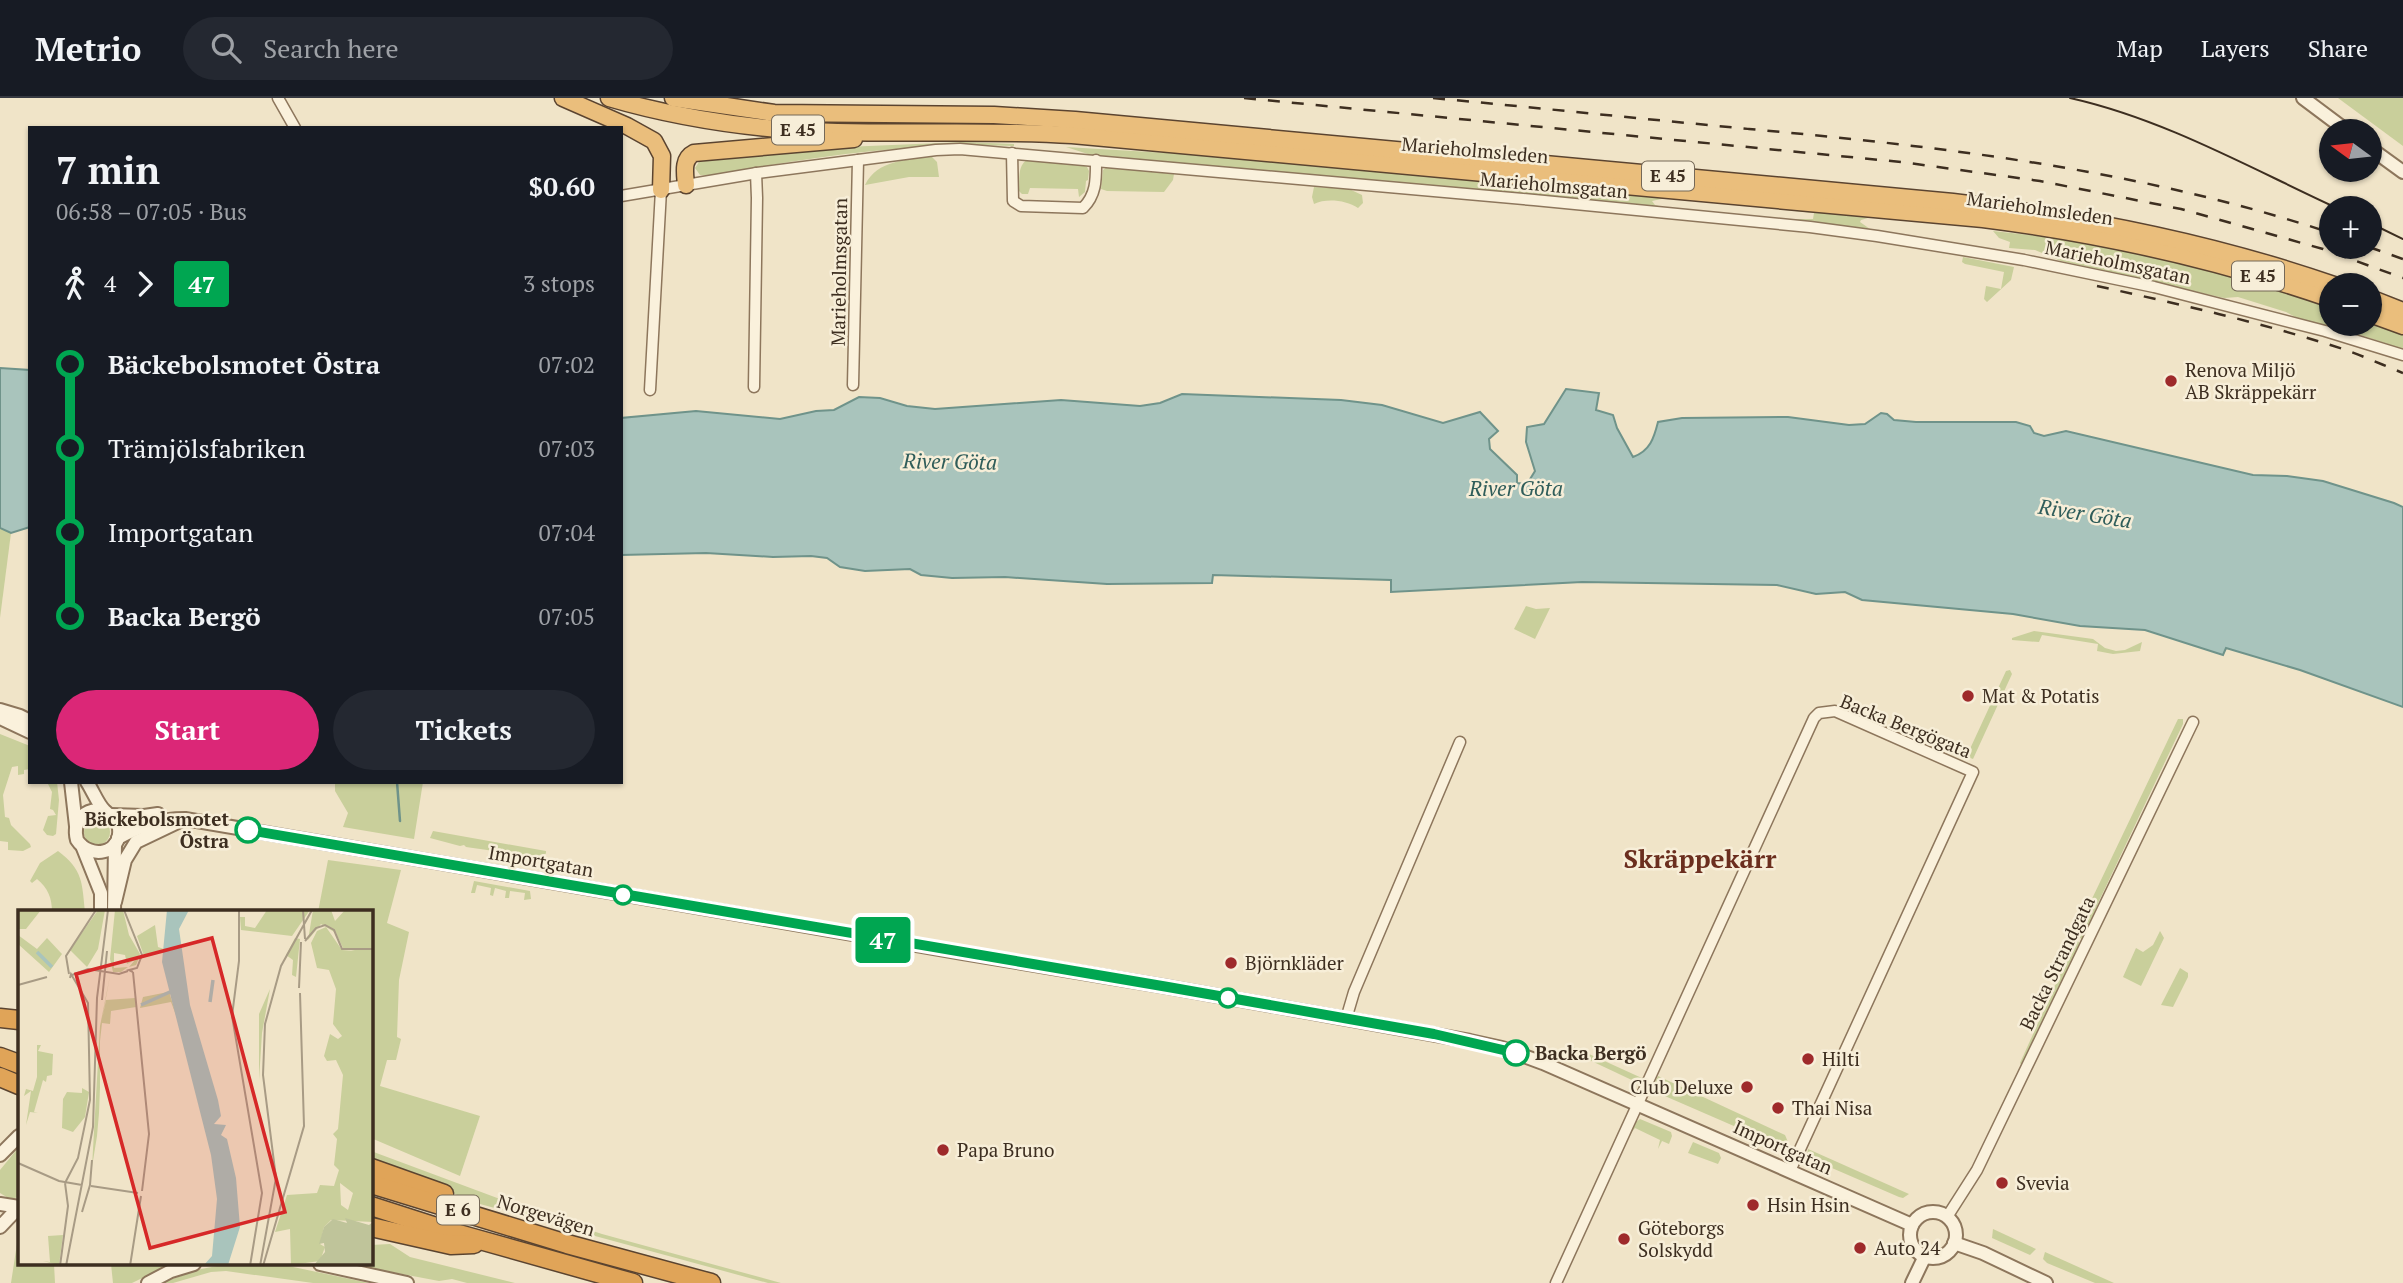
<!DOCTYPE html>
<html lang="en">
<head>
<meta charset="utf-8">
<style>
  body { margin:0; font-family:"PT Serif",serif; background:#242831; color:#f1f3f6; height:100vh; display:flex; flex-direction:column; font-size:26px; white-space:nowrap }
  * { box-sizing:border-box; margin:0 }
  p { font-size:23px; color:#9ea1a6 }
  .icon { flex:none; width:38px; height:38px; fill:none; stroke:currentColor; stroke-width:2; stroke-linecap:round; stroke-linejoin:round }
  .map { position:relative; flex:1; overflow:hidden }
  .drawer { position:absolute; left:28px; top:28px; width:595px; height:658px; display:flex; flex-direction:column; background:#171b24; border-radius:0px; box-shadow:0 2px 5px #0004 }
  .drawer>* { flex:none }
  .badge { padding:0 14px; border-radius:5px; font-size:24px; line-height:46px }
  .needle { width:46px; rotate:285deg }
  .controls { position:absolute; left:2319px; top:21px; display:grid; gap:14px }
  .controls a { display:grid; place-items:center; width:63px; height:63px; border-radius:50%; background:#171b24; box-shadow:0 2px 5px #0004; font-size:35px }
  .map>.badge { position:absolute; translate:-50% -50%; box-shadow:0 0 0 4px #fff }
  .legs { display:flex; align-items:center; gap:10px; height:77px; padding:0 28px; font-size:23px }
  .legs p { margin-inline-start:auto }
  .overview { display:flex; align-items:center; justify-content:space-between; height:119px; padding:0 28px }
  h1 { font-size:38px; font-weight:600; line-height:52px }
  .button { display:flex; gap:14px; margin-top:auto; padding:14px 28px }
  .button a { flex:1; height:80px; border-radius:42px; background:#db2777; color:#fff; font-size:28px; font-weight:600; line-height:80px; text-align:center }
  .button a+a { background:#242831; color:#f1f3f6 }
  ul { padding:0 28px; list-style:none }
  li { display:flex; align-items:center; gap:24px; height:84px; font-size:26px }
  li i { display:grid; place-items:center; width:10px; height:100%; margin:0 9px; background:currentColor }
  li i::after { content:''; width:18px; height:18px; margin:-9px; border:5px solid; border-radius:50%; background:#171b24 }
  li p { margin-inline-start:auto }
  li:first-child i { background:linear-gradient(#0000 50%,currentColor 0) }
  li:last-child i { background:linear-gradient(currentColor 50%,#0000 0) }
  header { display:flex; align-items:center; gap:42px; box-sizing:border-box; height:98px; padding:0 35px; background:#171b24; border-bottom:2px solid #363941 }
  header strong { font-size:33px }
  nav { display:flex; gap:38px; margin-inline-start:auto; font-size:24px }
  .search { width:490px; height:63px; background:#242831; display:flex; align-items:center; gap:18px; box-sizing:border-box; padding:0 24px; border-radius:38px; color:#9ea1a6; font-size:26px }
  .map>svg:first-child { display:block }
  .green { fill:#c9cf9b }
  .water { fill:#a9c4bc; stroke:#6f938a; stroke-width:2 }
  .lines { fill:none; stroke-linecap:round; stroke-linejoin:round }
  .stream { stroke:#6f938a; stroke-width:2.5 }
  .minor-casing { stroke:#8d765c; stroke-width:13 }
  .tertiary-casing { stroke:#8d765c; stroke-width:16 }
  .trunk-casing { stroke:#5b4430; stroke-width:19 }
  .motorway-casing { stroke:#5b4430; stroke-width:21 }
  .minor { stroke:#faf1dc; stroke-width:10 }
  .tertiary { stroke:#faf1dc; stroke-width:12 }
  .trunk { stroke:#eabe7c; stroke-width:16 }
  .motorway { stroke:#e0a458; stroke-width:18 }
  .tram { stroke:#3d2e20; stroke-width:2 }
  .rail { stroke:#3d2e20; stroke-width:2.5; stroke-dasharray:12 12; stroke-linecap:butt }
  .line-1-casing { stroke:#fff; stroke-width:16 }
  .line-1 { stroke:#00a651; stroke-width:10 }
  .poi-dot { fill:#9e2a2b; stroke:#f7eed8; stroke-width:2.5 }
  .stop-1-dot { fill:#fff; stroke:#00a651; stroke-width:3.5 }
  .labels { text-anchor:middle; stroke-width:5; stroke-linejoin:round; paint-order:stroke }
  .shield { fill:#f7eed8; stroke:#756857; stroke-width:2 }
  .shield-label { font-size:18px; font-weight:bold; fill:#3d2e20 }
  .street-label { font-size:19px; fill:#3d2e20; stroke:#f7eed8 }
  .poi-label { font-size:19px; fill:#3d2e20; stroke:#f7eed8; text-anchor:start }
  .stop-label { font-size:19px; font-weight:bold; fill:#3d2e20; stroke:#f7eed8; text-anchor:end }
  .water-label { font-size:21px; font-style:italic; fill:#2f5d5a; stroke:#f7eed8 }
  .district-label { font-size:26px; font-weight:bold; fill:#6b2e1e; stroke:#f7eed8 }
  .inset-river { fill:none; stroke:#a9c4bc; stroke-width:3.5 }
  .inset-road { fill:none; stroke:#a89b85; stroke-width:2 }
  .view { fill:#d62828; fill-opacity:0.15; stroke:#d62828; stroke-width:3.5 }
  .inset-edge { fill:none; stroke:#3d2e20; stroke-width:3.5 }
</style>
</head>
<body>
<header>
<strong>Metrio</strong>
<div class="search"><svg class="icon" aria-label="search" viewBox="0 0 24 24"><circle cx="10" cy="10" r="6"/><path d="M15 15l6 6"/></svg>Search here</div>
<nav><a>Map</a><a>Layers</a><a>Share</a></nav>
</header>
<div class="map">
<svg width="2403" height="1185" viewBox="0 0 2403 1185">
  <rect width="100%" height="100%" fill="#f0e4c8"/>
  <g class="green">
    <path d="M2338,0H2403V48Z"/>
    <path d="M964,44L1014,46V48C912,44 810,59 709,78L700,77L695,70L699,64L710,62L845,49Z"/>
    <path d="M1066,49L1267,61L1868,117V120L1861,122L1860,124L1870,131L1780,121H1813L1814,115L1666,100L1652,103L1655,107L1662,109L1091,57Z"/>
    <path d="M932,59L937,64L939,79H909L865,87C877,62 908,61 932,59Z"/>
    <path d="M1027,62L1079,66L1087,69L1089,73L1088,82L1086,83L1085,94L1079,99L1078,91L1030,90L1028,96H1022L1019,93C1020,82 1017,68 1027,62Z"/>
    <path d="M1107,69L1174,76L1173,82L1164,94L1107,93L1101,91L1103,72Z"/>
    <path d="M1314,89L1349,91L1362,97L1363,105L1358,110C1346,102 1326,100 1314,106L1312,99Z"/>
    <path d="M1993,133C2109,144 2220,172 2331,208V226H2370V222L2403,236V251L2351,234L2299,221L2286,214L2238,199L2224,200L2061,163L2035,152L2009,150L2010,144L1999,140Z"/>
    <path d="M1963,159L2014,169L2011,182L1987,204L1984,201L1986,188L2001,191L2004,174L1965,166L1962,164Z"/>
    <path d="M0,430L11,435L0,520Z"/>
    <path d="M1526,508L1536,511L1550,510L1535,541L1514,531Z"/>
    <path d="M2034,533L2093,541L2105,550L2116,553L2125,552L2142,544L2140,553L2113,556L2097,553L2098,546L2042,537L2039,544L2012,542V540Z"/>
    <path d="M2010,572L2012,576L1973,661L1960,656L1962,651L1969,653L2006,573Z"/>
    <path d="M2178,621H2183V626L2099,803L2083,843L2077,836L2089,807Z"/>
    <path d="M0,636L30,648V671L24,672V676L18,677V668L12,669L3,697L5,719L9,720L11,727L30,746L31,749L23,753L8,752V744L0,743Z"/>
    <path d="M47,684H57L59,702L56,736L53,738L47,737L43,732L48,718L56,717L53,712L50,711L52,694Z"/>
    <path d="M335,684H423L414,741L343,729L348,715L335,693Z"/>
    <circle cx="97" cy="734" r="13"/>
    <path d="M433,733L546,753V755L543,760L466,749L464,747L460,748L430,740Z"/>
    <path d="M58,753C83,772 82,784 85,814H52C52,800 48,790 37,781L32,785L30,783L40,765Z"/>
    <path d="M328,762L401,772L387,825L409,834L399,882L397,939L401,941L396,962H387L380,988L480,1018L460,1078L371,1040V814H318Z"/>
    <path d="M474,783L530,793L531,801L524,802L525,795L510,793L509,800H505L506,793L495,790L493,798L490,797L491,790L477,787L475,795H471Z"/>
    <path d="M2160,833L2164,840L2141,888L2123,879L2136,850L2143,854L2153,847Z"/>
    <path d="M2076,841L2081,847L2022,968L2020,965Z"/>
    <path d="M2180,870L2188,875V879L2173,909L2161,907Z"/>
    <path d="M1567,946L1644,981L1642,985L1636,984L1566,951Z"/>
    <path d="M1658,978L1785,1037L1788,1044L1787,1049L1773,1045L1651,992Z"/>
    <path d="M1640,1021L1671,1034L1672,1038L1669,1046L1662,1043L1658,1051L1660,1042L1635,1030L1630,1036L1636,1024Z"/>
    <path d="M1693,1044L1719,1055L1721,1060L1718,1066L1688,1055Z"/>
    <path d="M19,1049V1099L10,1101L0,1095V1072Z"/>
    <path d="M1808,1051L1909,1096L1903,1100L1899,1099L1811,1061L1807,1058Z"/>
    <path d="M371,1053L546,1118L602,1136L781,1185H768L573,1132L504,1110L502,1112L480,1106L371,1063Z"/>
    <path d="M1993,1131L2036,1151L2030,1157L1992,1140Z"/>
    <path d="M18,1139L19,1166H54L55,1185H11Z"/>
    <path d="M390,1146L410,1159L515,1185H467L452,1181L439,1183L349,1166H371V1147Z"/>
    <path d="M2045,1154L2114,1185H2095L2047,1165L2043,1161Z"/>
    <path d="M111,1166H171L132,1185H113Z"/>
    <path d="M228,1166H279L369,1185H313L226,1173L211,1174L173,1185H161L201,1171Z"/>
  </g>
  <g class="water">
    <path d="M0,270L30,272V429L11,435L0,430Z"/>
    <path d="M1566,291L1599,295L1596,312L1613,317L1617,330L1633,359C1650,353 1654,340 1658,324L1682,320L1788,319L1849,327L1865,326L1881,315L1887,316L1894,322L1916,324H2016L2030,328L2034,335L2044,338L2066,333L2253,377L2287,378L2323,383L2394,405L2403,409V609L2300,572L2226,550L2223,557L2145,532L2080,528L2013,516L1862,502L1845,494L1816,496L1777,487L1582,484L1391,494V482L1213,477L1212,485L1107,486L1005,479L952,480L921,477L910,471L865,473L840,469L827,460L811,458L773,459L706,455L621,457V320L696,313L780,321L816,313L834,312L859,299L880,300L907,308L935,311L1061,302L1140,308L1160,305L1182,296L1341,302L1382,307L1443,325L1480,314L1498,333L1489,341L1490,351L1517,377V385L1527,386L1535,373L1526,344L1527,329L1544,326Z"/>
  </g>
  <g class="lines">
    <path class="stream" d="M397,684L400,723"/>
    <g class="minor-casing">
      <g id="minor">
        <path d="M278,0L295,30"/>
        <path d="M1012,55L1013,103L1021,108L1083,110C1097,96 1096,80 1096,62"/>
        <path d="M621,98L757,75L936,52L960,51L1534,102L1810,129L1877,138L2024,162L2154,189L2325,233L2403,257"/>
        <path d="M853,287L858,62"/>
        <path d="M754,289L757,100L756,75"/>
        <path d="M650,292L661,92"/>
        <path d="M1346,921L1354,894L1460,644"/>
        <path d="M1947,1119L1977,1072L2193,624"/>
        <path d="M1556,1185L1814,620L1819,615L1835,613L1973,674L1790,1073"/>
      </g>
    </g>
    <g class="tertiary-casing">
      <g id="tertiary">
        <path d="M2303,0L2347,33"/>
        <path d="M2370,50L2403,74"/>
        <path d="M0,612L20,618L30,623"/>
        <path d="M0,620L30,634"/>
        <path d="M71,684L76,728"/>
        <path d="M87,684C93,693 98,707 105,713C111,719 117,721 119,730C122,756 90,762 77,742C72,723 85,709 104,713"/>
        <path d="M111,717L144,718L158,716"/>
        <path d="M118,740C140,728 159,721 185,721L963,855L1168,889L1470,943L1502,950L1543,965L1912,1127"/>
        <path d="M83,750L101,795V814"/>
        <path d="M115,804L125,762L136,744L182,722"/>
        <path d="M114,814L115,746"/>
        <path d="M0,1057L19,1038"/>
        <path d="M0,1106L19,1109"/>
        <circle cx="1933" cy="1137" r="23"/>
        <path d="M0,1129L19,1109"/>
        <path d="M1954,1145L1983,1155L2046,1185"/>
        <path d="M320,1166L407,1185"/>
        <path d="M148,1185L171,1173L194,1166"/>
        <path d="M1912,1185L1925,1158"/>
      </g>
    </g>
    <g class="trunk-casing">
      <g id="trunk">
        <path d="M563,0L627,28L654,43L662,58L661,92"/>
        <path d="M609,0C667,17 727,27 788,32C882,38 977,31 1072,37L1983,121C2102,136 2218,162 2331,201"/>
        <path d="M673,0L774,15L994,17L1075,22L1953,104C2083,119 2210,144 2334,187"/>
        <path d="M686,87C685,75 682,61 694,55L854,41"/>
        <path d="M2370,200L2403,213"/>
        <path d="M2370,216L2403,228"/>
      </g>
    </g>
    <g class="motorway-casing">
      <g id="motorway">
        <path d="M0,920L19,922"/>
        <path d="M0,959L19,966"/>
        <path d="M0,979L19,987"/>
        <path d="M371,1070L444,1096"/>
        <path d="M371,1086L567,1146L711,1185"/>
        <path d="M371,1108L455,1135L633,1185"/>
        <path d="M371,1129L451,1147L474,1146"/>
      </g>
    </g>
    <use href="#minor" class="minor"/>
    <use href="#tertiary" class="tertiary"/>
    <use href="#trunk" class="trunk"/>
    <use href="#motorway" class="motorway"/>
    <g class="tram">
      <path d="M2070,0C2164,21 2250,70 2337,110"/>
      <path d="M2370,125L2403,141"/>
    </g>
    <g class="rail">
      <path d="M1244,0L1901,64L2040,83L2181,111L2323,151L2403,180"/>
      <path d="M1433,0C1539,10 1644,21 1749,31C1946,49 2142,72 2331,135"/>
      <path d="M2369,149L2403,161"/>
      <path d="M2097,188C2179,206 2263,225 2343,251C2363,258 2383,267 2403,275"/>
    </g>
  </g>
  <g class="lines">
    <g class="line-1-casing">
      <path id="line-1" d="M248,732L1168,889L1434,936L1516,955"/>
    </g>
    <use href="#line-1" class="line-1"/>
  </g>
  <g class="poi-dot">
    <circle cx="2171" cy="283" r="7"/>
    <circle cx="1968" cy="598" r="7"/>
    <circle cx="1231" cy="865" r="7"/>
    <circle cx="1808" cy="961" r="7"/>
    <circle cx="1747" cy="989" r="7"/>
    <circle cx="1778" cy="1010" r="7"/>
    <circle cx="943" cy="1052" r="7"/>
    <circle cx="2002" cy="1085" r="7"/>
    <circle cx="1753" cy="1107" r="7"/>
    <circle cx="1624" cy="1141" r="7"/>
    <circle cx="1860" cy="1150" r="7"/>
  </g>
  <g class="stop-1-dot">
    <circle cx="248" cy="732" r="12"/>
    <circle cx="623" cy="797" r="9"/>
    <circle cx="1228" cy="900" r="9"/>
    <circle cx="1516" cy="955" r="12"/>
  </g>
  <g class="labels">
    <g class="shield">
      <rect x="772" y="17.5" width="52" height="29" rx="5"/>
      <rect x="1642" y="63.5" width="52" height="29" rx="5"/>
      <rect x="2232" y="163.5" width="52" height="29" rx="5"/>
      <rect x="437" y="1097.5" width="42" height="29" rx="5"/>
    </g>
    <g class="shield-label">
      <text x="798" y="38">E 45</text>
      <text x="1668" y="84">E 45</text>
      <text x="2258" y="184">E 45</text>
      <text x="458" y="1118">E 6</text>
    </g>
    <g class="street-label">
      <text transform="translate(1475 52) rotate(5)" y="7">Marieholmsleden</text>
      <text transform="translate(1554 87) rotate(5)" y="7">Marieholmsgatan</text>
      <text transform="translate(2040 110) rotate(8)" y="7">Marieholmsleden</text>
      <text transform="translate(2118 164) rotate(12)" y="7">Marieholmsgatan</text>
      <text transform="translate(839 174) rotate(-89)" y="7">Marieholmsgatan</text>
      <text transform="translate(1906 628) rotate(22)" y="7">Backa Bergögata</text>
      <text transform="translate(541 763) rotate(10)" y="7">Importgatan</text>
      <text transform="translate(2057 865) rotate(-64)" y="7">Backa Strandgata</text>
      <text transform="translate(1783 1049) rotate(24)" y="7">Importgatan</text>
      <text transform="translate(546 1117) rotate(17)" y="7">Norgevägen</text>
    </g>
    <g class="poi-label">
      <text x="2185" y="279">Renova Miljö<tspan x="2185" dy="22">AB Skräppekärr</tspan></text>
      <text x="1982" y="605">Mat &amp; Potatis</text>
      <text x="1245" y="872">Björnkläder</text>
      <text x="1822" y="968">Hilti</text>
      <text x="1733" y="996" text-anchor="end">Club Deluxe</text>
      <text x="1792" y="1017">Thai Nisa</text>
      <text x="957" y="1059">Papa Bruno</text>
      <text x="2016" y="1092">Svevia</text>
      <text x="1767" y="1114">Hsin Hsin</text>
      <text x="1638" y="1137">Göteborgs<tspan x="1638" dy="22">Solskydd</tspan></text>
      <text x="1874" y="1157">Auto 24</text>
    </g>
    <g class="stop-label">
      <text x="229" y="728">Bäckebolsmotet<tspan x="229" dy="22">Östra</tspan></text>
      <text x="1535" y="962" text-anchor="start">Backa Bergö</text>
    </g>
    <g class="water-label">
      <text transform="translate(950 364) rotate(1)" y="7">River Göta</text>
      <text x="1516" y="398">River Göta</text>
      <text transform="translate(2085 416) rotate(9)" y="7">River Göta</text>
    </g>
    <g class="district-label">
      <text x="1700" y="770">Skräppekärr</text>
    </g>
  </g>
  <g transform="translate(18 812)">
    <rect width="355" height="355" fill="#f0e4c8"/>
    <path d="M0,0H23L8,19H0ZM80,0H87L80,39L69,57L52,40ZM97,0H105L111,25L122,44L119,53L118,55L111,57L117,50L109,54L107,45L96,43V58L110,57L103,62H95L92,49ZM249,0H292L274,26L223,20L222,7H227V16L237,18ZM295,0H313L317,11L327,0H355V312L313,310L306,317L302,334L307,337L302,351L273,355L272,319L257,322L269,285L299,283L302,275L316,276L321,260L316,255L319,229L315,224L320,219L325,165L318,150L309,151L306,146L312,124L320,129L324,126L315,114L318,79L311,60L299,58L293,33L299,21L308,17L324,40L337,41L325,38L318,23L303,14L290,30ZM322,273L335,283L330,300L323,295ZM137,15L140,37L146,39L126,46L119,26ZM0,25L19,39L29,28L44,44L31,62L0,34ZM277,28L282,29L278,67L274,65L275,50L268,45ZM92,66L84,109L88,90L117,88L118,97L93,101L92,114L84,113L82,131V177L81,203L79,226L74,257L82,116ZM252,79L244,123L241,170V104ZM155,81L152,85L161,113L153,92L122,98L125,87ZM19,135H23L20,141L35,144L34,165L29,166L28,172L25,170L16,202L20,203L12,202L8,215L13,181L6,186L8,179L15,181L19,167ZM64,178L71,182L67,207L55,222L44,218L45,189L49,182L64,183ZM45,325L41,355L25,351L32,352L30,326Z" fill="#c9cf9b" fill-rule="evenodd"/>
    <path d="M327,308L351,315L355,312V355H296L307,342L306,333L301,334L306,317L315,309L329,313Z" fill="#bfc49a"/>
    <path d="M149,0H171L161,19L172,95L200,190L203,206L196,214L208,215L203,225L209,229L218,268L222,317L210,355H186L194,346L199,289L193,245L144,52Z" fill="#a9c4bc"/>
    <path class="inset-river" d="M19,42L34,57M192,92L195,70M123,95L154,81"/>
    <path class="inset-road" d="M106,0L124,45L119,58L111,60L115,62M221,0V51L214,106L244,283L232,356M285,0L287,29M287,31L298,18L307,15L316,20L324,39H356M115,62L131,224L124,281M51,64L48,46L78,0M54,65L70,59L101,64L110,61M0,75L29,67M281,78L283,32M84,90L89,41M0,253L41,271L64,275M47,273L60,248L72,190L70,93L53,64L52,68M73,276L120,283M64,302L72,275L74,250M42,356L50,296L47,273M48,356L75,217L79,88L90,0M112,356L123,286M242,356L258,268L245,165L247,114L263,56L294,0M245,356L286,216L282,83"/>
    <path class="view" d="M194,28L267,302L132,338L58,64Z"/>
    <rect width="355" height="355" class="inset-edge"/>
  </g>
</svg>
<div class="controls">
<a><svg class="needle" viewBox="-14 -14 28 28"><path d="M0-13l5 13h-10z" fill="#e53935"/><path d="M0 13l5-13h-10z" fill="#9ea1a6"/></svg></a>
<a>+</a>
<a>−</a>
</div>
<b class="badge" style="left:883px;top:842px;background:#00a651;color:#fff">47</b>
<section class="drawer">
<div class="overview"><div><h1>7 min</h1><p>06:58 – 07:05 · Bus</p></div><b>$0.60</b></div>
<div class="legs"><svg class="icon" aria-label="walk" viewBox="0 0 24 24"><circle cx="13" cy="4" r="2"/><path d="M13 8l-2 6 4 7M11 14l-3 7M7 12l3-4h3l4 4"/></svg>4<svg class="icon" aria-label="forward" viewBox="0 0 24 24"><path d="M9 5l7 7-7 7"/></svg><b class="badge" style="background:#00a651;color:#fff">47</b><p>3 stops</p></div>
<ul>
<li><i style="color:#00a651"></i><b>Bäckebolsmotet Östra</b><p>07:02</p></li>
<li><i style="color:#00a651"></i><span>Trämjölsfabriken</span><p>07:03</p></li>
<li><i style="color:#00a651"></i><span>Importgatan</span><p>07:04</p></li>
<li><i style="color:#00a651"></i><b>Backa Bergö</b><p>07:05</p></li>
</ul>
<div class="button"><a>Start</a><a>Tickets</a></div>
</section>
</div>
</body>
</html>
